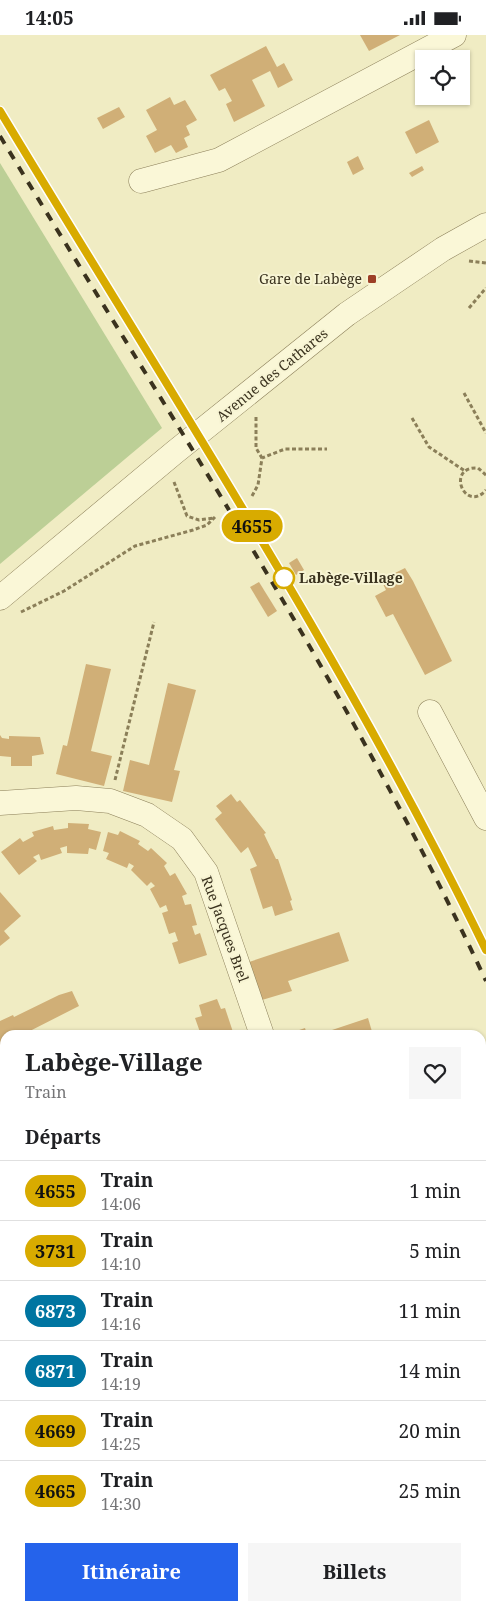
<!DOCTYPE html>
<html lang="fr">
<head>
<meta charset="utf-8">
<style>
  body { margin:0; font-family:"Noto Serif",serif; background:#f6f6f6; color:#202124; height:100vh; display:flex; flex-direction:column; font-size:19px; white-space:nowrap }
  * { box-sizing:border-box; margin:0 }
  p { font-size:16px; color:#757577 }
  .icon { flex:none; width:28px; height:28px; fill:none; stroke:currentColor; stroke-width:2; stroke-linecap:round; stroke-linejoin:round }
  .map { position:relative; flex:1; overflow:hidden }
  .details { position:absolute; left:0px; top:995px; width:486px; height:581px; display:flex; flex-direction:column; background:#fff; border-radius:15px 15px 0 0; box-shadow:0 1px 4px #0004 }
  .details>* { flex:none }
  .badge { padding:0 10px; border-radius:16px; font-size:18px; line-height:32px }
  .tools { position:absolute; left:415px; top:15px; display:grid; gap:10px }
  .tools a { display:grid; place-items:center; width:55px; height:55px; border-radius:0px; background:#fff; box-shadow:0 1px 4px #0004; font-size:25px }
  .map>.badge { position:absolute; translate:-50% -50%; box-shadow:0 0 0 2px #fff }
  h2 { padding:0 25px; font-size:19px; line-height:45px }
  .round { display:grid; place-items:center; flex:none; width:52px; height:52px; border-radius:0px; background:#f6f6f6 }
  .overview { display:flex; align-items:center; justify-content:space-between; height:85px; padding:0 25px }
  h1 { font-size:24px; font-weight:700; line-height:38px }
  .cta { display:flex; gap:10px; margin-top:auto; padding:10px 25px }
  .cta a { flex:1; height:58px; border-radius:0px; background:#2563eb; color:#fff; font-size:20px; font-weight:700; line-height:58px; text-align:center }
  .cta a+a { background:#f6f6f6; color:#202124 }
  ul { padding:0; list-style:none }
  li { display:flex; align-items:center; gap:15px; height:60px; padding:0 25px; border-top:1px solid #e0e0e0 }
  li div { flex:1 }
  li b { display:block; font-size:19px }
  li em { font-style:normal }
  li .badge { min-width:55px; font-weight:700; text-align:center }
  .status { display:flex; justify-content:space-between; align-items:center; height:35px; padding:0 25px; background:#fff; direction:ltr }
  .status svg { height:14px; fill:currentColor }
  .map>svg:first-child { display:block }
  .green { fill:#bccf96 }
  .building { fill:#d0af77 }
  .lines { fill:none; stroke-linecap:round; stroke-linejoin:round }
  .minor-casing { stroke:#8b7f59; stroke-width:25 }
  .path { stroke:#8b7f59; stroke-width:3; stroke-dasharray:4 2.5; stroke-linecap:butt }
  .minor { stroke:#faf7d7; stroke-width:24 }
  .rail { stroke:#3a321e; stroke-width:4; stroke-dasharray:9 9; stroke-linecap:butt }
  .line-casing { stroke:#fff; stroke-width:11 }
  .line { stroke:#d8ab00; stroke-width:8 }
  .poi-dot { fill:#9d3f26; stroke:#f7f4d3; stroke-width:2 }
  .stop-dot { fill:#fff; stroke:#d8ab00; stroke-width:2.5 }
  .labels { text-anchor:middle; stroke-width:4; stroke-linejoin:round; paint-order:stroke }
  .poi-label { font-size:14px; fill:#3a321e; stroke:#f7f4d3; text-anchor:end }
  .street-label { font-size:14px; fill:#3a321e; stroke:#f7f4d3 }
  .stop-label { font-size:14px; font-weight:bold; fill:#3a321e; stroke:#f7f4d3; text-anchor:start }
</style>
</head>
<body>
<div class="status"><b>14:05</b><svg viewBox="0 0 49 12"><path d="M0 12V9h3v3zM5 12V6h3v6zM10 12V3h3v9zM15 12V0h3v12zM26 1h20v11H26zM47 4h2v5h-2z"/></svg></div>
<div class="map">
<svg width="486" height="1576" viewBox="0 0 486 1576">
  <rect width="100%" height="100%" fill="#f0ecc3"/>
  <path class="green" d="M0,128L162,393L0,529Z"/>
  <g class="building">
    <path d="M360,0H400L369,16Z"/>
    <path d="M266,11L277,32L284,28L293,45L278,53L270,36L252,45L265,71L234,87L226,69L232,66L225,53L219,56L210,40Z"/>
    <path d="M170,62L174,70L185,65L197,85L186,91L190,100L184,103L188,112L176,118L171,110L155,118L146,101L157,95L146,75Z"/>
    <path d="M119,72L125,82L103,94L97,83Z"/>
    <path d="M429,85L439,107L416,119L405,97Z"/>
    <path d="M358,121L364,134L353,140L347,127Z"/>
    <path d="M422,131L424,135L412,142L409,138Z"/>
    <path d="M297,523L304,535L296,540L289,528Z"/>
    <path d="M405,533L413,546L452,626L425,640L393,579L386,582L375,561L386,555L381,545Z"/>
    <path d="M259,547L277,576L268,582L250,552Z"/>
    <path d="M86,629L111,634L91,716L112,721L104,751L56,739L63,710L67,711Z"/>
    <path d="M168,648L196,655L174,735L180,736L172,767L123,756L130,725L149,730Z"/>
    <path d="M0,700L2,703L9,704V701L40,702L44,719L32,721V731H11V722L0,721Z"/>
    <path d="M231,759L237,767L240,765L266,798L264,799L276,824H278L292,865L290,866L293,875L275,881L272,871L263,874L250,834L257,831L248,812L241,818L215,784L222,778L216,771Z"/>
    <path d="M68,788L89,789L88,794L101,797L96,815L89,813L88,819L67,818V811L60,813L62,818L41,825L39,819L33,822L37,826L19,840L1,817L20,803L23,807L34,801L32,797L53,791L54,795L68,793Z"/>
    <path d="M120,796L140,806L138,809L148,816L151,813L167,828L164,831L170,841L175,838L187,859L182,861L185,870L191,869L197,890L192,891L195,900L200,898L207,920L179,929L172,908L178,906L175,897L169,899L162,878L168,876L166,870L160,873L150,854L155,851L151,847L147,851L131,835L134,831L129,828L127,833L106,824L109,818L103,816L108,797L118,800Z"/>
    <path d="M0,857L21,881L4,896L10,903L0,911Z"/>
    <path d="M339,897L349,926L288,946L292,956L262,965L249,927Z"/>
    <path d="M72,956L79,971L22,1000H5V1049L0,1051V986L13,980L14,982L59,960Z"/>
    <path d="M217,964L221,974L225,973L234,1000H201L195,983L202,981L199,970Z"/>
    <path d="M368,983L373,1000H317Z"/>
    <path d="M305,993L307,1000H285Z"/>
    <path d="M486,1316V1384L481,1386V1318Z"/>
    <path d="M2,1404L5,1411V1429L0,1432Z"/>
    <path d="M486,1414V1440L481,1432V1417Z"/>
    <path d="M485,1516L486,1574L476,1576L473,1571H481V1518Z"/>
  </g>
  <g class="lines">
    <g class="minor-casing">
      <g id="minor">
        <path d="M141,146L219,125L454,0"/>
        <path d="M0,563L175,417L347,279L443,214L486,190"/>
        <path d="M430,677L486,783"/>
        <path d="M0,768L76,763L110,766L147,780L182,804L206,837L262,1000"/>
        <path d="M481,1161L486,1159"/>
        <path d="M0,1347L5,1345"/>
        <path d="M48,1571L50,1576"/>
        <path d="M150,1571L151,1576"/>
        <path d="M402,1571L405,1576"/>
        <path d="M345,1576L369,1571"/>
      </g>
    </g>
    <g class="path">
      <path d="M469,226L486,228"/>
      <path d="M469,273L486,253"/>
      <path d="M464,358L486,398"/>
      <path d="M256,382V413L262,423"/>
      <path d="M412,383L429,412L465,436"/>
      <path d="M486,440L478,433C445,431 465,479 486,455"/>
      <path d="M174,447L187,481L199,485L214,483"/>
      <path d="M252,461L258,450L262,423L285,414H327"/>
      <path d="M21,577L64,556L135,511L193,495L207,490L215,482"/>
      <path d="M115,745L154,587"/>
    </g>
    <use href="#minor" class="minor"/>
    <g class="rail">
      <path d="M0,76C167,353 344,624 486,915"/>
      <path d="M0,101C168,379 348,651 486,946"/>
    </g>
  </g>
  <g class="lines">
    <g class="line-casing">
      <path id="line" d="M0,76C167,353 345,624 486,915"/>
    </g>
    <use href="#line" class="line"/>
  </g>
  <rect class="poi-dot" x="367" y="239" width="10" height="10" rx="2.5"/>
  <circle class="stop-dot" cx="284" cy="543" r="10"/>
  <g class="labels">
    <g class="poi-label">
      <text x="362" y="249">Gare de Labège</text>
    </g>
    <g class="street-label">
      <text transform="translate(272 340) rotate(-39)" y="5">Avenue des Cathares</text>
      <text transform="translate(225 894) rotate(70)" y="5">Rue Jacques Brel</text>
    </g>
    <g class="stop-label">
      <text x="299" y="548">Labège-Village</text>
    </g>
  </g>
</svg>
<div class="tools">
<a><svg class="icon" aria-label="locate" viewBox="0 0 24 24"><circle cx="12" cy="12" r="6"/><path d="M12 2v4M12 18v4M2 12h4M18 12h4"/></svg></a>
</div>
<b class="badge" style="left:252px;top:491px;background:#d8ab00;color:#111">4655</b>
<section class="details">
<div class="overview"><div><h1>Labège-Village</h1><p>Train</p></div><a class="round"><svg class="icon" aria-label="heart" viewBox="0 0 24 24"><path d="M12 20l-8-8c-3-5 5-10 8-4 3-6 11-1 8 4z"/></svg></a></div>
<h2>Départs</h2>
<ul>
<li><span class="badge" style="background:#d8ab00;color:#111">4655</span><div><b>Train</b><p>14:06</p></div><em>1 min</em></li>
<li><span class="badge" style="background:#d8ab00;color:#111">3731</span><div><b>Train</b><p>14:10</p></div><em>5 min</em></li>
<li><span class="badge" style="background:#0075a1;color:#fff">6873</span><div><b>Train</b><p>14:16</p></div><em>11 min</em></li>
<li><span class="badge" style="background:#0075a1;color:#fff">6871</span><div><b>Train</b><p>14:19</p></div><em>14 min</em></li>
<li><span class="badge" style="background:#d8ab00;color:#111">4669</span><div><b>Train</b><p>14:25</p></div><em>20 min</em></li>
<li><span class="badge" style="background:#d8ab00;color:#111">4665</span><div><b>Train</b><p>14:30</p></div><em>25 min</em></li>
</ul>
<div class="cta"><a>Itinéraire</a><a>Billets</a></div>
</section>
</div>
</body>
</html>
